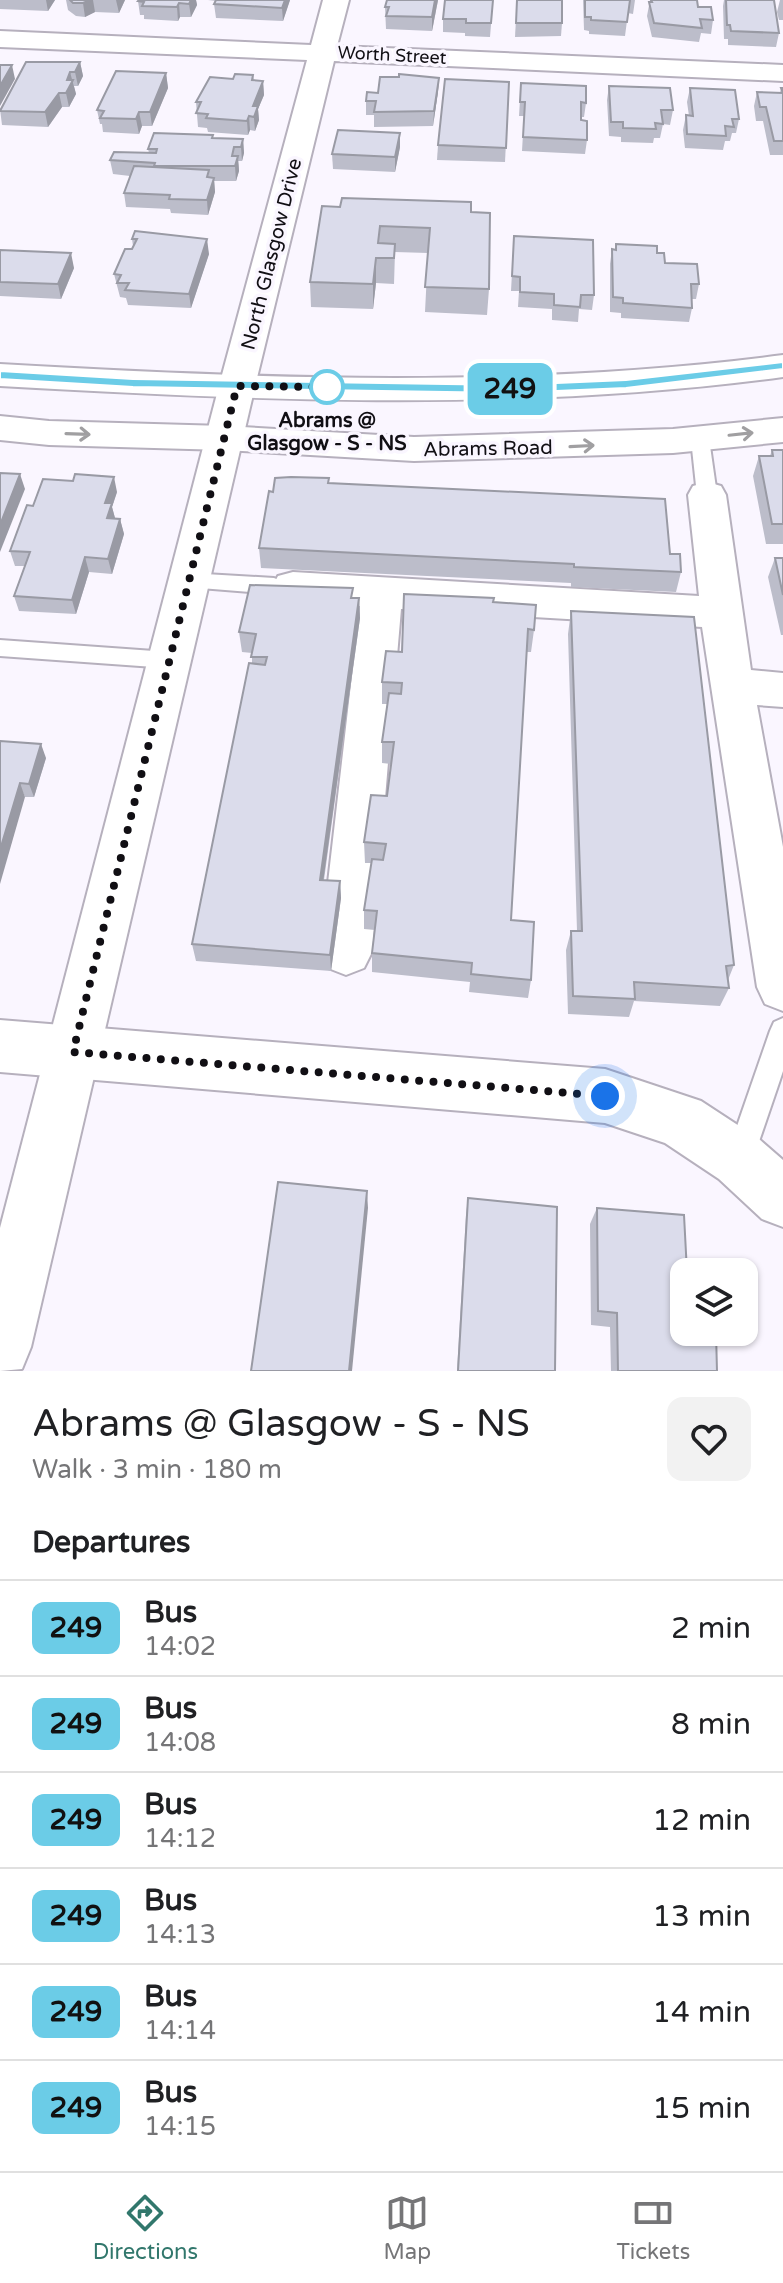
<!DOCTYPE html>
<html lang="en">
<head>
<meta charset="utf-8">
<style>
  body { margin:0; font-family:"Varela Round",sans-serif; background:#f2f2f2; color:#202124; height:100vh; display:flex; flex-direction:column; font-size:30px; white-space:nowrap }
  * { box-sizing:border-box; margin:0 }
  p { font-size:26px; color:#757577 }
  .icon { flex:none; width:44px; height:44px; fill:none; stroke:currentColor; stroke-width:2; stroke-linecap:round; stroke-linejoin:round }
  .map { position:relative; height:1371px; overflow:hidden }
  .drawer { display:flex; flex-direction:column; background:#fff; flex:1 }
  .drawer>* { flex:none }
  .badge { padding:0 16px; border-radius:12px; font-size:28px; line-height:52px }
  .buttons { position:absolute; left:670px; top:1258px; display:grid; gap:16px }
  .buttons a { display:grid; place-items:center; width:88px; height:88px; border-radius:16px; background:#fff; box-shadow:0 2px 6px #0004; font-size:40px }
  .you { position:absolute; width:40px; height:40px; margin:-20px; border:6px solid #fff; border-radius:50%; background:#1a73e8; box-shadow:0 0 0 12px #1a73e833 }
  .map>.badge { position:absolute; translate:-50% -50%; box-shadow:0 0 0 4px #fff }
  h2 { padding:0 32px; font-size:30px; line-height:72px }
  .round { display:grid; place-items:center; flex:none; width:84px; height:84px; border-radius:16px; background:#f2f2f2 }
  .head { display:flex; align-items:center; justify-content:space-between; height:136px; padding:0 32px }
  h1 { font-size:38px; font-weight:600; line-height:60px }
  ul { padding:0; list-style:none }
  li { display:flex; align-items:center; gap:24px; height:96px; padding:0 32px; border-top:2px solid #e0e0e0 }
  li div { flex:1 }
  li b { display:block; font-size:30px }
  li em { font-style:normal }
  li .badge { min-width:88px; font-weight:700; text-align:center }
  .tabs { display:flex; justify-content:space-around; align-items:center; height:112px; border-top:2px solid #e0e0e0; background:#fff; font-size:22px; color:#757577 }
  .tabs a { display:grid; justify-items:center; gap:4px }
  .tabs .current { color:#31776c }
  .map>svg:first-child { display:block }
  .lines { fill:none; stroke-linecap:round; stroke-linejoin:round }
  .service-casing { stroke:#b6b0bd; stroke-width:4 }
  .minor-casing { stroke:#b6b0bd; stroke-width:4 }
  .tertiary-casing { stroke:#b6b0bd; stroke-width:4 }
  .secondary-casing { stroke:#b6b0bd; stroke-width:4 }
  .service { fill:#fff; fill-rule:evenodd }
  .minor { fill:#fff; fill-rule:evenodd }
  .tertiary { fill:#fff; fill-rule:evenodd }
  .secondary { fill:#fff; fill-rule:evenodd }
  .wall { fill:#bcbdca }
  .shaded-wall { fill:#999aa4 }
  .building { fill:#dbdceb; stroke:#999aa4; stroke-width:2 }
  .oneway { stroke:#a09fa1 }
  .line { fill:#6bcce7; stroke:#fff; stroke-width:2 }
  .walk { stroke:#110f14; stroke-width:8; stroke-dasharray:0 14.4 }
  .stop-dot { fill:#fff; stroke:#6bcce7; stroke-width:4 }
  .labels { text-anchor:middle; stroke-width:7; stroke-linejoin:round; paint-order:stroke }
  .far-street-label { font-size:18px; fill:#110f14; stroke:#faf6ff }
  .street-label { font-size:20px; fill:#110f14; stroke:#faf6ff }
  .stop-label { font-size:20px; font-weight:bold; fill:#110f14; stroke:#faf6ff }
</style>
</head>
<body>
<div class="map">
<svg width="783" height="1371" viewBox="0 0 783 1371">
  <rect width="100%" height="100%" fill="#faf6ff"/>
  <g class="lines">
    <g class="service-casing">
      <g id="service">
        <path d="M700,433L709,439L717,495L707,502L697,495L691,439Z"/>
        <path d="M188,573L274,578L281,581L284,586L281,591L274,594L188,587L181,585L178,580L181,575Z"/>
        <path d="M0,640L168,652L176,654L179,660L176,666L168,668L0,656Z"/>
        <path d="M783,1018V1071L750,1168L740,1172L730,1168L726,1158L770,1031L774,1022Z"/>
      </g>
    </g>
    <g class="minor-casing">
      <g id="minor">
        <path d="M323,0H349L337,46L783,65V81L334,61L255,386L250,394L237,397L224,394L219,386L307,60L0,47V31L311,45Z"/>
        <path d="M707,482L721,486L726,495L751,670L783,673V707L757,705L783,847V1011L765,1004L757,987L702,627L401,609L372,952L364,968L346,975L328,968L320,952L360,606L293,602L278,598L272,587L278,576L293,572L699,596L688,495L693,486Z"/>
        <path d="M0,1020L605,1069L701,1101L759,1139L783,1160V1227L762,1219L719,1179L665,1143L605,1123L0,1072Z"/>
      </g>
    </g>
    <g class="tertiary-casing">
      <path id="tertiary" d="M237,375L250,378L255,386L31,1347L22,1369L0,1371V1228L219,386L224,378Z"/>
    </g>
    <g class="secondary-casing">
      <g id="secondary">
        <path d="M783,355V377C524,412 260,401 0,386V364C260,379 524,389 783,355Z"/>
        <path d="M0,416L49,421L224,426L414,437L673,429L783,418V442L673,453L414,461L224,450L49,445L0,440Z"/>
      </g>
    </g>
    <use href="#service" class="service"/>
    <use href="#minor" class="minor"/>
    <use href="#tertiary" class="tertiary"/>
    <use href="#secondary" class="secondary"/>
  </g>
  <g class="wall">
    <path d="M0,0H55L48,11L0,9Z"/>
    <path d="M66,0H125L119,13L95,12L85,17L76,16L68,10Z"/>
    <path d="M196,0L197,5L191,17H180L178,21L144,19V15H140L138,1Z"/>
    <path d="M208,0H290L283,21L216,18L214,4L216,1Z"/>
    <path d="M387,0H438L432,31L386,29L385,7Z"/>
    <path d="M493,0L490,37L465,36V33L443,32V19Z"/>
    <path d="M517,0L562,23L561,36L515,37Z"/>
    <path d="M583,0H635L633,14L628,13L625,36L589,34V31L584,30Z"/>
    <path d="M650,0H697L698,7L713,20L711,34L701,33L699,42L652,37L647,16Z"/>
    <path d="M724,0H774L779,33L776,47L728,45V39H724L723,6Z"/>
    <path d="M780,0H783V20H779L777,12Z"/>
    <path d="M80,62L83,76L78,86H74L76,94L69,107H62L48,127L2,125L0,109Z"/>
    <path d="M166,73L168,88L152,126H142L139,134L103,132L102,124H100L97,110Z"/>
    <path d="M253,75L254,80L263,81L264,95L258,109L259,120L255,131L250,130L248,135L208,132L207,128L198,127L196,102L233,79Z"/>
    <path d="M439,78L438,92L433,126L374,127V115H366V101L378,93Z"/>
    <path d="M509,82L505,162L437,160L438,145Z"/>
    <path d="M521,83L586,103L584,117H581L587,140L585,154L522,151L524,116H519Z"/>
    <path d="M609,86L673,110L670,125L663,124L660,138H654L653,143L621,142V137L609,136L607,100Z"/>
    <path d="M690,88L739,119L736,133H732L730,141H725L723,150L685,148L683,130L686,115L689,116L687,102Z"/>
    <path d="M781,88H783V155H770L763,121H756L754,106L757,92L780,93Z"/>
    <path d="M213,135V138L243,139L244,153L242,161H238L239,171L236,181H214L215,192L208,215L171,213L170,209L126,207L124,193L130,176L113,174L110,160L149,153L148,149Z"/>
    <path d="M400,147L395,172L333,169L332,154Z"/>
    <path d="M322,206L471,212L489,289L487,315L425,312L428,253L395,252L394,284L376,283L373,309L311,307L310,282Z"/>
    <path d="M514,236L594,295L592,310L579,309L578,322L552,320V309L518,307L519,291H511Z"/>
    <path d="M132,239L209,254L191,308L128,305L126,298L120,297L114,274L133,246Z"/>
    <path d="M616,244L657,253L665,263L699,284L696,299H692V308L689,322L621,318V313L610,312V264L612,249L615,250Z"/>
    <path d="M0,250L74,268L61,299L0,296Z"/>
    <path d="M772,450H783V544H766L753,476L759,456H770Z"/>
    <path d="M329,478V484L670,554L681,572L676,592L571,587V583L261,568L259,548L273,492Z"/>
    <path d="M117,492L112,507L115,518L120,519L124,534L112,574L89,572L76,614L19,611L14,596L25,566H15L10,551Z"/>
    <path d="M775,558H783V635H781L768,577Z"/>
    <path d="M353,598H359L360,618L324,880L340,881L341,898L331,971L196,961L192,944L252,664V653L242,652L239,632Z"/>
    <path d="M494,602L534,630L531,652H526L511,920L531,980L528,998L469,992L470,982L372,972V953L375,930L364,929V910L371,863H365L364,842L387,796L391,764L382,763V742L387,704H382V682L402,652Z"/>
    <path d="M571,611L734,965L728,980L729,988L720,1006L634,1001L629,1017L568,1014L566,950L571,931H577L568,634Z"/>
    <path d="M0,741L46,758L34,797H25Z"/>
    <path d="M468,1198L555,1371H457L466,1215Z"/>
    <path d="M597,1208L684,1272L717,1371H611L610,1327L591,1325L590,1224Z"/>
  </g>
  <g class="shaded-wall">
    <path d="M46,0H55L48,11Z"/>
    <path d="M90,0H93L95,12L85,17L83,3Z"/>
    <path d="M116,0H125L119,13Z"/>
    <path d="M191,0H196L197,5L191,17L189,4Z"/>
    <path d="M285,0H290L283,21L282,8Z"/>
    <path d="M435,0H438L432,31V17Z"/>
    <path d="M179,3L180,17L178,21L177,7Z"/>
    <path d="M80,62L83,76L78,86L75,72Z"/>
    <path d="M12,65L15,79L0,106V86Z"/>
    <path d="M70,72L76,94L69,107L66,93L67,80Z"/>
    <path d="M166,73L168,88L152,126L150,112Z"/>
    <path d="M439,78L438,92L433,126L434,111Z"/>
    <path d="M263,81L264,95L258,109L259,120L255,131L253,106Z"/>
    <path d="M59,93L62,107L48,127L45,112Z"/>
    <path d="M139,112L142,126L139,134L136,119Z"/>
    <path d="M249,116L250,130L248,135L247,121Z"/>
    <path d="M400,133V147L395,172V157Z"/>
    <path d="M243,139L244,153L242,161L241,147Z"/>
    <path d="M238,156L239,171L236,181L235,166Z"/>
    <path d="M214,178L215,192L208,215L207,200Z"/>
    <path d="M207,239L209,254L191,308L189,294Z"/>
    <path d="M71,253L74,268L61,299L58,284Z"/>
    <path d="M376,258V283L373,309V284Z"/>
    <path d="M20,474L25,489L0,552V525Z"/>
    <path d="M114,477L117,492L112,507L115,518H107L105,503Z"/>
    <path d="M120,519L124,534L112,574L108,559Z"/>
    <path d="M85,557L89,572L76,614L72,600Z"/>
    <path d="M359,598L360,618L321,897L320,880Z"/>
    <path d="M41,744L46,758L34,797L29,784Z"/>
    <path d="M20,783L25,797L0,884V850Z"/>
    <path d="M340,881L341,898L331,971L330,955Z"/>
    <path d="M367,1191L368,1208L352,1371H349Z"/>
  </g>
  <g class="building">
    <path d="M70,0H90L83,3H73Z"/>
    <path d="M139,0H191L189,4L179,3L177,7L142,6L144,2L138,1Z"/>
    <path d="M216,0H285L282,8L214,4Z"/>
    <path d="M387,0H435L432,17L386,16L389,7H385Z"/>
    <path d="M445,0H493L491,23H466V19H443Z"/>
    <path d="M517,0H562V23H516Z"/>
    <path d="M585,0H630L627,22L591,20V17H585Z"/>
    <path d="M651,0H697L698,7H711L713,20L700,19L702,28L654,23L649,2H652Z"/>
    <path d="M726,0H774L779,33L731,31L730,25H727Z"/>
    <path d="M26,62H80L75,72H70L67,80H73L66,93H59L45,112L0,111Z"/>
    <path d="M0,65H12L0,86Z"/>
    <path d="M116,71L166,73L150,112H139L136,119L100,118L104,111L97,110Z"/>
    <path d="M235,74L253,75L252,80L263,81L253,106H258L254,117L249,116L247,121L206,118L208,114L196,113L201,102H196L210,77L233,79Z"/>
    <path d="M399,74L439,78L434,111L374,112L376,101H366L367,92L378,93L380,77H399Z"/>
    <path d="M445,79L509,82L506,148L438,145Z"/>
    <path d="M521,83L586,86V103L581,102V120L587,121V140L523,137L525,102H520Z"/>
    <path d="M609,86L670,88L673,110H661L663,124L655,123L656,129L623,128V122H611Z"/>
    <path d="M690,88L735,90L739,119H732L734,127L725,126L726,136L687,134L686,115L693,116Z"/>
    <path d="M781,88H783V141H774L766,107H760L757,92L783,93Z"/>
    <path d="M338,130L400,133L395,157L332,154Z"/>
    <path d="M154,133L213,135L212,138L243,139L241,147H234L232,156H238L235,166H154L155,163L110,160L114,152L156,153L157,149H148Z"/>
    <path d="M134,166L209,170L207,177L214,178L207,200L169,199L170,195L124,193Z"/>
    <path d="M342,198L471,202V212L490,213L489,289L425,287L430,228L380,226L378,243L395,244L394,258H376L373,284L310,282L322,206L340,207Z"/>
    <path d="M135,231L207,239L189,294L125,290L129,283H117L121,275L114,274L125,249H132L137,239H132Z"/>
    <path d="M514,236L593,240L594,295H581L580,307L554,305V294L520,292V277L512,276Z"/>
    <path d="M616,244L657,246V253H664L665,263L697,264L699,284H691L692,308L623,303V298L613,297L612,249L616,250Z"/>
    <path d="M0,250L71,253L58,284L0,282Z"/>
    <path d="M772,450H783V524H772L759,456H773Z"/>
    <path d="M0,473L20,474L0,525Z"/>
    <path d="M75,474L114,477L105,503H112L107,518L120,519L108,559L85,557L72,600L14,596L30,552L10,551L27,505L33,506L43,479L73,481Z"/>
    <path d="M291,477L329,478L328,483L665,499L670,554H680L681,572L574,567V564L259,548L269,491L273,492L275,478Z"/>
    <path d="M775,558H783V595Z"/>
    <path d="M250,585L353,588L351,598H359L320,880L340,881L330,955L192,944L249,663L265,665L267,657H251L256,634L239,632Z"/>
    <path d="M404,594L494,598L493,602L536,605L534,630L528,629L511,920L534,922L531,980L471,974L472,963L372,953L377,911L364,910L372,859L383,860L386,844L364,842L371,795L387,796L394,742H382L389,693L401,694L402,683L382,682L386,651L402,652Z"/>
    <path d="M571,611L694,617L734,965L726,966L729,988L634,982L635,999L573,996L571,931H582Z"/>
    <path d="M0,741L41,744L29,784L20,783L0,850Z"/>
    <path d="M278,1182L367,1191L349,1371H251Z"/>
    <path d="M468,1198L557,1207L555,1371H458Z"/>
    <path d="M597,1208L684,1215L687,1272H684V1332H716L717,1371H618L617,1313L598,1311Z"/>
  </g>
  <defs><path id="oneway-shaft" d="M-6 0H5M1.5-3L5.5 0L1.5 3" fill="none" stroke-width="1.6" stroke-linecap="round" stroke-linejoin="round" transform="scale(2)"/></defs>
  <g class="oneway">
    <use href="#oneway-shaft" transform="translate(78 434) rotate(2)"/>
    <use href="#oneway-shaft" transform="translate(741 434) rotate(-6)"/>
    <use href="#oneway-shaft" transform="translate(582 446) rotate(-3)"/>
  </g>
  <path class="line" d="M783,362V369L626,388L510,393L133,387L0,379V371L133,379L510,385L626,380Z"/>
  <g class="lines">
    <path class="walk" d="M327,387L237,386L73,1052L605,1096"/>
  </g>
  <circle class="stop-dot" cx="327" cy="387" r="16"/>
  <g class="labels">
    <g class="far-street-label">
      <text transform="translate(392 55) rotate(3)" y="6">Worth Street</text>
    </g>
    <g class="street-label">
      <text transform="translate(271 254) rotate(-76)" y="7">North Glasgow Drive</text>
      <text transform="translate(488 448) rotate(-1)" y="7">Abrams Road</text>
    </g>
    <g class="stop-label">
      <text x="327" y="427">Abrams @<tspan x="327" dy="23">Glasgow - S - NS</tspan></text>
    </g>
  </g>
</svg>
<div class="buttons">
<a><svg class="icon" aria-label="layers" viewBox="0 0 24 24"><path d="M12 4l9 5-9 5-9-5zM3 14l9 5 9-5"/></svg></a>
</div>
<div class="you" style="left:605px;top:1096px"></div>
<b class="badge" style="left:510px;top:389px;background:#6bcce7;color:#111">249</b>
</div>
<section class="drawer">
<div class="head"><div><h1>Abrams @ Glasgow - S - NS</h1><p>Walk · 3 min · 180 m</p></div><a class="round"><svg class="icon" aria-label="heart" viewBox="0 0 24 24"><path d="M12 20l-8-8c-3-5 5-10 8-4 3-6 11-1 8 4z"/></svg></a></div>
<h2>Departures</h2>
<ul>
<li><span class="badge" style="background:#6bcce7;color:#111">249</span><div><b>Bus</b><p>14:02</p></div><em>2 min</em></li>
<li><span class="badge" style="background:#6bcce7;color:#111">249</span><div><b>Bus</b><p>14:08</p></div><em>8 min</em></li>
<li><span class="badge" style="background:#6bcce7;color:#111">249</span><div><b>Bus</b><p>14:12</p></div><em>12 min</em></li>
<li><span class="badge" style="background:#6bcce7;color:#111">249</span><div><b>Bus</b><p>14:13</p></div><em>13 min</em></li>
<li><span class="badge" style="background:#6bcce7;color:#111">249</span><div><b>Bus</b><p>14:14</p></div><em>14 min</em></li>
<li><span class="badge" style="background:#6bcce7;color:#111">249</span><div><b>Bus</b><p>14:15</p></div><em>15 min</em></li>
</ul>
</section>
<nav class="tabs">
<a class="current"><svg class="icon" aria-label="directions" viewBox="0 0 24 24"><path d="M12 3l9 9-9 9-9-9zM9 14v-3h6M13 9l2 2-2 2"/></svg>Directions</a>
<a><svg class="icon" aria-label="map" viewBox="0 0 24 24"><path d="M3 6l6-2 6 2 6-2v14l-6 2-6-2-6 2zM9 4v14M15 6v14"/></svg>Map</a>
<a><svg class="icon" aria-label="tickets" viewBox="0 0 24 24"><path d="M3 7h18v10H3zM15 7v10"/></svg>Tickets</a>
</nav>
</body>
</html>
